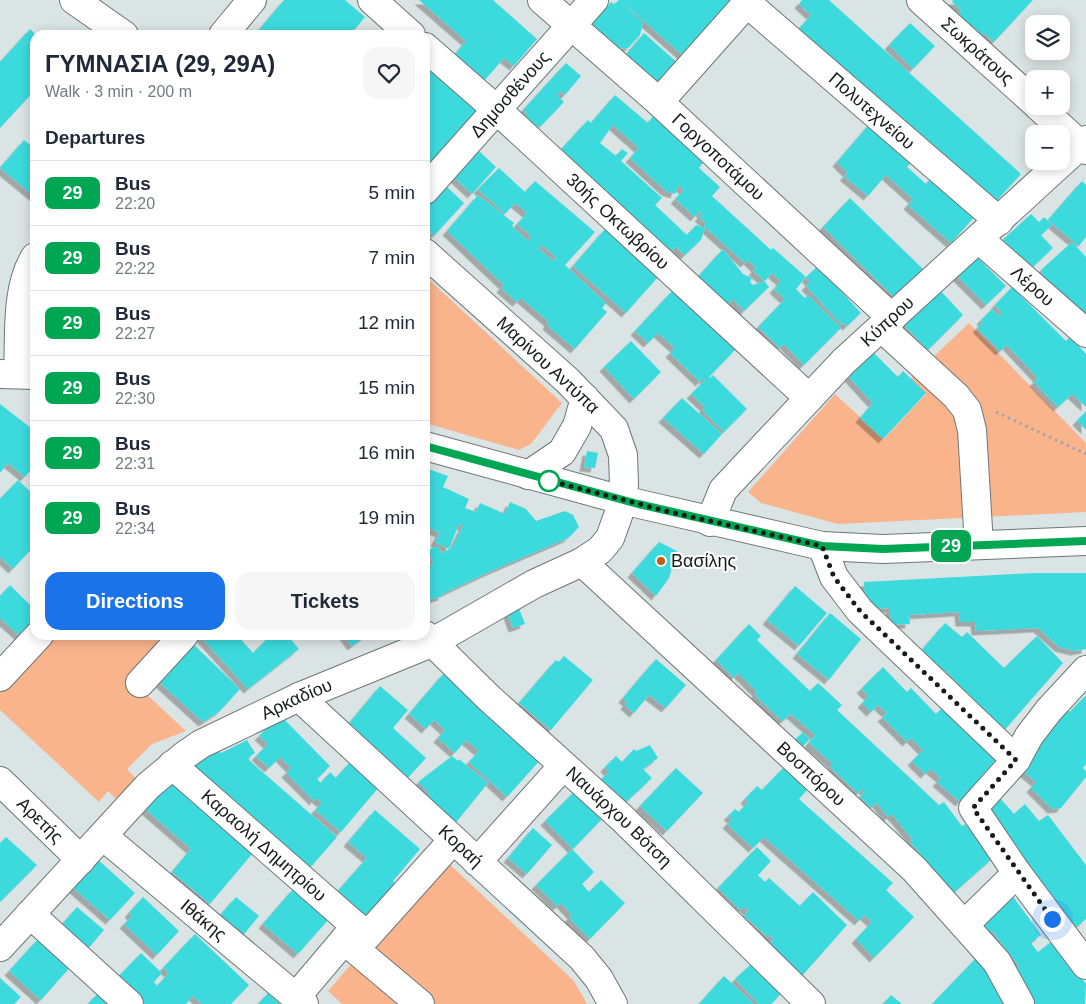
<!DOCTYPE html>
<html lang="en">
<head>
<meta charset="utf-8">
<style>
  body { margin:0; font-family:Helvetica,sans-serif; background:#f6f6f7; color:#1f2937; height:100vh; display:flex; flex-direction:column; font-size:19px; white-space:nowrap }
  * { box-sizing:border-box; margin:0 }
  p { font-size:16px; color:#747a83 }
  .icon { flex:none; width:28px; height:28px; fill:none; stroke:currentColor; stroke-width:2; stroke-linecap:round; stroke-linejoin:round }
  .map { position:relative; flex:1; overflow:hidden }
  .panel { position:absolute; left:30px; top:30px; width:400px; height:610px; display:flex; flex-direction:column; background:#fff; border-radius:15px; box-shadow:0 2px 12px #0003 }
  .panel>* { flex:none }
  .badge { padding:0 10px; border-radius:8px; font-size:18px; line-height:32px }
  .fabs { position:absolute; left:1025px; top:15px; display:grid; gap:10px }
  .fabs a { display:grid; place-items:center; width:45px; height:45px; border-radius:10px; background:#fff; box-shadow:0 2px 12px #0003; font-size:25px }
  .you { position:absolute; width:25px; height:25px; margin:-12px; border:4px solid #fff; border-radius:50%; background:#1a73e8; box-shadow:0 0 0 8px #1a73e833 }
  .map>.badge { position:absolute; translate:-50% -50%; box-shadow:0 0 0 2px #fff }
  h2 { padding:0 15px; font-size:19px; line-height:45px }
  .round { display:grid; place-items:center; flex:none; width:52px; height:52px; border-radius:15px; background:#f6f6f7 }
  .summary { display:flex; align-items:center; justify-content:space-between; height:85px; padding:0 15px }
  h1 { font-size:24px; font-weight:600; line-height:38px }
  .action { display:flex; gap:10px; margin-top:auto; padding:10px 15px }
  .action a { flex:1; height:58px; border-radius:15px; background:#1a73e8; color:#fff; font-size:20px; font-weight:600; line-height:58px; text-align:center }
  .action a+a { background:#f6f6f7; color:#1f2937 }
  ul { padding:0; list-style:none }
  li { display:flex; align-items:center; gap:15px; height:65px; padding:0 15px; border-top:1px solid #e0e1e3 }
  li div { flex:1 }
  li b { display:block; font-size:19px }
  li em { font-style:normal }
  li .badge { min-width:55px; font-weight:700; text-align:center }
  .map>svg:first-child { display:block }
  .green { fill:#fab48c }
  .building { fill:#3cdadd; fill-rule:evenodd; filter:url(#shadow) }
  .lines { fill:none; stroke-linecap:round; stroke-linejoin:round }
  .minor-casing { stroke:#6e7676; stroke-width:30 }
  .major-casing { stroke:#6e7676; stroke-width:30 }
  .path { stroke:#9fa6a6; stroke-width:3; stroke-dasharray:2.5 4; stroke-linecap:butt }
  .minor { stroke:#fff; stroke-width:28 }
  .major { stroke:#fff; stroke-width:28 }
  .line-casing { stroke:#fff; stroke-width:11 }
  .line { stroke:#00a651; stroke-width:8 }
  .walk { stroke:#181b1b; stroke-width:5; stroke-dasharray:0 9 }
  .stop-dot { fill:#fff; stroke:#00a651; stroke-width:2.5 }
  .poi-dot { fill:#be5f1a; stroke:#fff; stroke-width:2 }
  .labels { text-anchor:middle; stroke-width:4; stroke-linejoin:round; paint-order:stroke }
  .street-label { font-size:18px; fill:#181b1b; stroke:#fff }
  .poi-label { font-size:18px; fill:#181b1b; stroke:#fff; text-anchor:start }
</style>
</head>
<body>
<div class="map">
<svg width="1086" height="1004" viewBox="0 0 1086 1004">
  <defs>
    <filter id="shadow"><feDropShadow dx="-4.5" dy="4.5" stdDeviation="0" flood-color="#0004"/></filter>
  </defs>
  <rect width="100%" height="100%" fill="#dbe4e4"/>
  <g class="green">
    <path d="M425,276L562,403L531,444L519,450L425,423Z"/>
    <path d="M969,323L1086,443V512L838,524L761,503L748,492L835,394L884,439L926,394L910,379Z"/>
    <path d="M50,635H172L132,681L186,731L152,744L127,769L137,780L116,799L108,791L99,802L0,710V690Z"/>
    <path d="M443,858L574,981L587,1004H342L328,991Z"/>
  </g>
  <g class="building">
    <path d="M284,0H345L365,17L350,35H255Z"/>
    <path d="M419,0H493L537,39L514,66L504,58L477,89L452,58L466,41Z"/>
    <path d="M619,0H739L687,59L621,1L643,23L640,35L628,48L613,49L608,44L611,41L607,36L603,40L588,26L611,2L614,4Z"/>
    <path d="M802,0H829L1021,174L989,209L797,31L811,15L799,4Z"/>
    <path d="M953,0H1033L994,42L984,33L980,37L957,15L961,10L952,2Z"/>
    <path d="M910,23L935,46L913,69L889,45Z"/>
    <path d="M30,29L35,34V90L0,128V62Z"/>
    <path d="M644,33L680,65L661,87L625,56Z"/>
    <path d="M566,63L581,76L565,95L561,91L557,95L564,102L540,127L530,123L524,109Z"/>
    <path d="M425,64L483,113L429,167L425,163Z"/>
    <path d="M615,95L648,123L653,116L704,161L699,168L720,187L712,196L771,250L773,248L806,277L818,266L861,313L847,326L844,323L842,325L806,286L810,282L806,277L796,289L805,298L808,295L841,328L804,365L784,344L780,348L758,327L785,299L774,289L781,281L772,273L765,281L753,271L756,268L748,260L745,263L704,226L706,223L699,217L702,214L700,211L695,217L675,199L684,190L678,185L675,194L666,191L630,158L639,148L613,125L600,143L616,156L622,149L628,153L621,161L662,198L655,205L687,235L696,225L705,228L701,240L685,255L676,247L668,255L553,158L588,120L591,123Z"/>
    <path d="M873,120L915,157L907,167L926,184L933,176L977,214L951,243L908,205L913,199L886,175L868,196L844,176L848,173L837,162Z"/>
    <path d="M24,140L33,147L35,145V197L0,168Z"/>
    <path d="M478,150L496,167L472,194L454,177Z"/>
    <path d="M499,168L525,192L535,181L595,232L565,265L606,303L602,308L607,312L575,349L547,325L549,322L521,298L517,302L501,288L504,285L447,231L478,195L514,223L512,226L528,241L531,236L517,224L527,213L515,203L505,214L478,189ZM542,245L556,257L553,261L539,249Z"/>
    <path d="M1082,181L1086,185V237L1079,246L1048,220Z"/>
    <path d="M445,185L464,203L434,236L425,227V206Z"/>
    <path d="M850,198L926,272L897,300L823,227Z"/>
    <path d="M1031,214L1039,222L1044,217L1052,225L1041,235L1053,248L1024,275L997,245Z"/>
    <path d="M605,229L658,277L626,313L573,266Z"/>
    <path d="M1072,242L1086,257V320L1039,277L1043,272L1041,270Z"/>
    <path d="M723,249L743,274L752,278L750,282L753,285L764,281L769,287L744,311L733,299L724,309L694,281Z"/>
    <path d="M975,255L1006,286L986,305L952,271Z"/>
    <path d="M1012,287L1066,341L1070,337L1086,354V407L1072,394L1058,407L1034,382L1038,378L1007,345L1000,351L977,328L983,322L981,320L992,309L999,316L1002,313L995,305Z"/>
    <path d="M939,289L963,315L928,350L903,324Z"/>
    <path d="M673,290L736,349L709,377L710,378L713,375L747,409L724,432L702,410L705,407L691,394L705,380L704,378L700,382L670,353L675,348L658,333L648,343L635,331Z"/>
    <path d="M631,341L661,372L634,399L604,367Z"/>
    <path d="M871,350L898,377L903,371L926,393L883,439L860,418L873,403L849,377L856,370L853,367Z"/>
    <path d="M682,398L722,434L704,454L663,418Z"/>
    <path d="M0,404L35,431V465L25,477L8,463L0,473Z"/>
    <path d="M1086,411V430L1077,421Z"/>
    <path d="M587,451L598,453L595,468L584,467Z"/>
    <path d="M425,468L448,476L443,487L469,499L465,508L476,512L480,503L505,514L510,502L526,509L536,521L565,511L573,515L579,527L568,538L491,571L442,594L443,596L425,601V561L430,566L433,564L429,550L437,546L442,553L452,548L463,526L459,524L449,549L435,542L440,533L425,526Z"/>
    <path d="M18,480L35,496V534L30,540L35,545L13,569L0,557V499Z"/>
    <path d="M659,542L677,551L669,578L656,596L632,573Z"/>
    <path d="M1035,573H1086V649L1075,651L1059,647L1038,628L976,631L975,622H960L959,612L909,615L910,624L891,625L890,608L869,609L865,613L864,582Z"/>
    <path d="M10,585L35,610V623L22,638L0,618V596Z"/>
    <path d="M795,586L827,613L799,646L767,620Z"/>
    <path d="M518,606L525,624L513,628L507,611Z"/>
    <path d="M830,613L861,639L829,680L797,654Z"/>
    <path d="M945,623L962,637L967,632L1004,668L1037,636L1063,663L1003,732L949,674L921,651Z"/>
    <path d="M749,624L761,636L757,640L810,691L818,683L842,705L837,710L923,790L939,805L944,802L962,826L965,824L993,858L949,897L916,862L922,856L910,842L913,840L895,818L891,814L888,817L876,802L871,808L860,797L865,791L863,789L858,793L830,767L833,764L809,743L815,735L791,714L782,721L755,695L757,692L738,673L734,678L716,660Z"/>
    <path d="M199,635H237L253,653L271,635H287L299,649L248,689Z"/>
    <path d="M344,635H367L352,646Z"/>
    <path d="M192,643L240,689L220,711L203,722L157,680Z"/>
    <path d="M564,656L593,680L551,730L519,703L556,660L559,662Z"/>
    <path d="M656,659L686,685L666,708L649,695L634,713L625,705L627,702L623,698Z"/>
    <path d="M883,667L907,692L911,688L936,714L942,708L966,733L965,729L998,757L960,802L937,782L941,778L930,769L925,774L912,761L923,750L911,738L907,742L882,717L887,713L878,705L871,712L862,703L869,696L861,689Z"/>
    <path d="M444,673L541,759L507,797L469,762L479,751L466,740L455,753L438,738L445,730L434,720L426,729L409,714Z"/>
    <path d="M380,686L408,710L393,728L426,758L404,782L342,732Z"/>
    <path d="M1086,695V764L1083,768L1086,771V777L1061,808L1052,809L1031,788L1036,782L1018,767L1067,709L1070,712Z"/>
    <path d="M280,715L330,766L317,779L321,783L330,772L336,778L350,762L379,787L341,832L315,810L322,803L316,798L314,801L286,773L291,768L280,757L269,768L256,756L268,744L259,736Z"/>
    <path d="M803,732L810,739L801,748L790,745Z"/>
    <path d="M247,740L255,753L248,758L250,761L337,837L308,870L220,795L194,765L217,749L221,753Z"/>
    <path d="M650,745L658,758L643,769L652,778L623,805L600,780L609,772L605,767L616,756L622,762L634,749L636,751Z"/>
    <path d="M452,756L458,761L459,759L488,783L454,825L425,800L430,794L418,782Z"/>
    <path d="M784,767L808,789L799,799L893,883L886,890L914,917L874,958L856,939L872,922L864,915L859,921L764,837L753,848L727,824L732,819L728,816L735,809L739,812L748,802L745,799L757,786L762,790Z"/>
    <path d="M676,768L703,793L667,831L640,806Z"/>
    <path d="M173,777L257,848L210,904L172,872L191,849L145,809Z"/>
    <path d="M579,787L607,814L573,849L545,821Z"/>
    <path d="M1000,798L1014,814L1025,804L1039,821L1048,815L1086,865V919L1073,930L1005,849L1014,843L986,810Z"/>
    <path d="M375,810L420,849L393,881L400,888L366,926L336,893L367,858L348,842Z"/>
    <path d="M533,828L552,845L527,874L508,858Z"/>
    <path d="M6,837L37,865L0,902V843Z"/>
    <path d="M757,847L771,861L758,875L765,882L769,878L800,906L813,892L847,925L801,977L768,946L774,939L769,935L768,937L744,916L748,911L744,907L740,910L718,888Z"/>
    <path d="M572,849L594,872L582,884L589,892L601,880L625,903L590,939L569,918L572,915L561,903L557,906L536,885Z"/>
    <path d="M96,858L135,893L110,920L72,887Z"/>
    <path d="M294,888L329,919L298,954L263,924Z"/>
    <path d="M1009,891L1041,935L1031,943L1038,952L1052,941L1086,984L1085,1004H1028L1007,976L1019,966L992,931L987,935L974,918Z"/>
    <path d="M143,897L179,931L157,955L124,924L132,916L129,913Z"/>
    <path d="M236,897L259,916L240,939L217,919Z"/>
    <path d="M77,907L104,930L86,951L59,928Z"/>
    <path d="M195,934L249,985L231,1004H202L193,996L186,1004H142L115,980L141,953L162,973L154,982L157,986L169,973L163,968Z"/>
    <path d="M40,937L72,965L41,1000L9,971Z"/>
    <path d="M980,954L1015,1004H932Z"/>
    <path d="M751,964L781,994L771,1004H759L735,979Z"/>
    <path d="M724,976L754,1004H699Z"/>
    <path d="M0,978L21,997L14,1004H0Z"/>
    <path d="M98,993L110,1004H88Z"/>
    <path d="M268,993L280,1004H258Z"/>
    <path d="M891,995L902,1004H883Z"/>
  </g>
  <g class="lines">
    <g class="minor-casing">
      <g id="minor">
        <path d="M74,0L124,35"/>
        <path d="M372,0L411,35"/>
        <path id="s1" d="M542,0L659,102L892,318"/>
        <path id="s2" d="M747,0V3L999,221"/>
        <path id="s3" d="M921,0L1034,102"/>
        <path d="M223,35L252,0"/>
        <path id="s4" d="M425,47L497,110L809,398"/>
        <path d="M659,102L747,3"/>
        <path d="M1038,106L1086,150"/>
        <path id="s5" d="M425,190L594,0"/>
        <path id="s6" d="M980,240L1086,333"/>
        <path d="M882,328L956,396L967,410L972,430L979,545"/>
        <path d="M18,374C20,337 15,289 35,257"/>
        <path d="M528,475L562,452L577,426L585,398"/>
        <path id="s7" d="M710,522L723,490L844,361L1086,140"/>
        <path d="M822,546L834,577L860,611L1016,760"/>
        <path id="s8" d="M582,562L914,869L997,962L1020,1004"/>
        <path id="s9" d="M425,635L488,697L622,818L811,1004"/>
        <path d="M1086,670L1049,710L1029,736L1016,760L973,808L1017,873L1086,965"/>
        <path d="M0,677L39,635"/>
        <path d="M140,683L184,635"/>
        <path id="s10" d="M299,697L582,958L599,979L613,1004"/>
        <path id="s11" d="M172,765L367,936L453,840"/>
        <path id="s12" d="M0,781L81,860"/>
        <path id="s13" d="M103,836L304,1004"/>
        <path d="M477,862L563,766"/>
        <path d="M30,914L129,1004"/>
        <path d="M964,925L1017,873"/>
        <path d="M344,940L420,1004"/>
        <path id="s14" d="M0,947L148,786L185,755L201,744L299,697L431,643L534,584L582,562L600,550L610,538L620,510L624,485L623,455L614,429L568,381L425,253"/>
        <path d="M296,997L356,926"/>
      </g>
    </g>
    <g class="major-casing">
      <g id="major">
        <path d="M0,374L35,375"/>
        <path d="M425,446L622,500L822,546L883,549L1086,541"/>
      </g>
    </g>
    <path class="path" d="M996,412L1086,454"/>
    <use href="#minor" class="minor"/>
    <use href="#major" class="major"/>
  </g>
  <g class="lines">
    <g class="line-casing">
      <path id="line" d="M425,446L638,504L822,546L883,549L1086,541"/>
    </g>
    <use href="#line" class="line"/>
    <path class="walk" d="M549,481L547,480L670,512L822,546L834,577L860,611L1016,760L973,808L1052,919"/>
  </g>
  <circle class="stop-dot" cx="549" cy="481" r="10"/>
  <circle class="poi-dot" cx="661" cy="561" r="5"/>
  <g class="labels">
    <g class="street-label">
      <text dy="6" stroke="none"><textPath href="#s3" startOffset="76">Σωκράτους</textPath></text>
      <text dy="6" stroke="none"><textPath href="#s5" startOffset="128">Δημοσθένους</textPath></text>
      <text dy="6" stroke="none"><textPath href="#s2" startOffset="168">Πολυτεχνείου</textPath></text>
      <text dy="6" stroke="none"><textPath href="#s1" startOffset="236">Γοργοποτάμου</textPath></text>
      <text dy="6" stroke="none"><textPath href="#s4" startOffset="260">30ής Οκτωβρίου</textPath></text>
      <text dy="6" stroke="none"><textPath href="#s6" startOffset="70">Λέρου</textPath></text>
      <text dy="6" stroke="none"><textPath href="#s7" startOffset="270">Κύπρου</textPath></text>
      <text transform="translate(548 365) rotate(43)" y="6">Μαρίνου Αντύπα</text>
      <text dy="6" stroke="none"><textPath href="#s14" startOffset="392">Αρκαδίου</textPath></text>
      <text dy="6" stroke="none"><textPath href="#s8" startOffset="312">Βοσπόρου</textPath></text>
      <text dy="6" stroke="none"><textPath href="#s9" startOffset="266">Ναυάρχου Βότση</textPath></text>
      <text dy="6" stroke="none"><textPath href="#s12" startOffset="56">Αρετής</textPath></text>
      <text dy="6" stroke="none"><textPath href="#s11" startOffset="122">Καραολή Δημητρίου</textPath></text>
      <text dy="6" stroke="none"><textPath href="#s10" startOffset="220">Κοραή</textPath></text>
      <text dy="6" stroke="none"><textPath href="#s13" startOffset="131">Ιθάκης</textPath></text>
    </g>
    <g class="poi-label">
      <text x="671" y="567">Βασίλης</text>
    </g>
  </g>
</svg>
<div class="fabs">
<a><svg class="icon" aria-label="layers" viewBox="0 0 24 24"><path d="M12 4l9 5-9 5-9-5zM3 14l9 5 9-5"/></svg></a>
<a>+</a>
<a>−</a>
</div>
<div class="you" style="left:1052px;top:919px"></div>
<b class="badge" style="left:951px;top:546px;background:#00a651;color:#fff">29</b>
<section class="panel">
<div class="summary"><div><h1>ΓΥΜΝΑΣΙΑ (29, 29Α)</h1><p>Walk · 3 min · 200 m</p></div><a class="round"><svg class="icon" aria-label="heart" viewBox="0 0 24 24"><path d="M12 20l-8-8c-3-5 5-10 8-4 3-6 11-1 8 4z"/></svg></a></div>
<h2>Departures</h2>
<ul>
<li><span class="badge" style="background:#00a651;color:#fff">29</span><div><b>Bus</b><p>22:20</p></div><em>5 min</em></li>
<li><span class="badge" style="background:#00a651;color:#fff">29</span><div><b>Bus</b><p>22:22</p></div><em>7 min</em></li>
<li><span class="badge" style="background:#00a651;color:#fff">29</span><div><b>Bus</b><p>22:27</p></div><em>12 min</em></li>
<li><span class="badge" style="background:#00a651;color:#fff">29</span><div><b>Bus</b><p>22:30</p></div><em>15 min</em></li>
<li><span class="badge" style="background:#00a651;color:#fff">29</span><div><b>Bus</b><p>22:31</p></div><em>16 min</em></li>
<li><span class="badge" style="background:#00a651;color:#fff">29</span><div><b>Bus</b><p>22:34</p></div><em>19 min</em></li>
</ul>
<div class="action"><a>Directions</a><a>Tickets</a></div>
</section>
</div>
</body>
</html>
